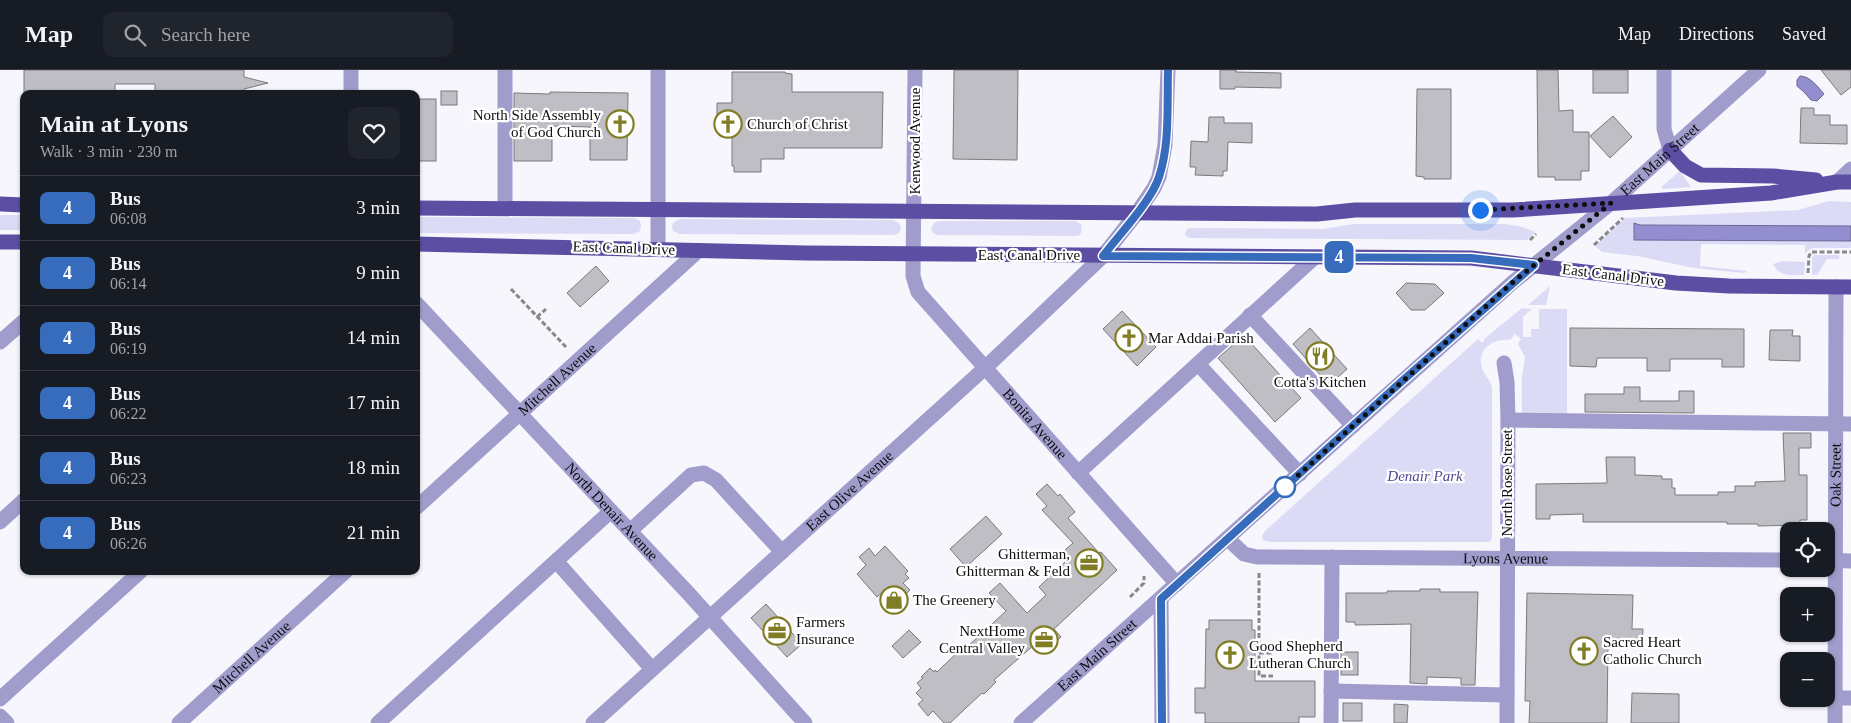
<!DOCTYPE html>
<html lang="en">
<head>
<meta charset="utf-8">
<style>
  body { margin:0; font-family:Georgia,serif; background:#20242c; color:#f1f3f6; height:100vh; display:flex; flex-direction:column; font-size:19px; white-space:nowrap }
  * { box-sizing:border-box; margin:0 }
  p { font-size:16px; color:#9ea1a6 }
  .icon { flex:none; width:28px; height:28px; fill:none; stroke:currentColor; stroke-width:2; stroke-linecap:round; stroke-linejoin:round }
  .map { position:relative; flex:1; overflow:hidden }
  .details { position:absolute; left:20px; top:20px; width:400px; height:485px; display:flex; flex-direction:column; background:#171b24; border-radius:10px; box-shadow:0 1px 4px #0004 }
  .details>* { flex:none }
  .badge { padding:0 10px; border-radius:8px; font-size:18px; line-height:32px }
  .fabs { position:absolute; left:1780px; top:452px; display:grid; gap:10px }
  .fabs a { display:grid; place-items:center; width:55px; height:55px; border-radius:10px; background:#171b24; box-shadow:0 1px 4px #0004; font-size:25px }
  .you { position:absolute; width:25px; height:25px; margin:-12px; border:4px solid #fff; border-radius:50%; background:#1a73e8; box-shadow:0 0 0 8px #1a73e833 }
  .map>.badge { position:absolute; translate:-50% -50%; box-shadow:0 0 0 2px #fff }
  .round { display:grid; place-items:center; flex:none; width:52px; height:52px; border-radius:10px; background:#20242c }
  .head { display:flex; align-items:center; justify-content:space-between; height:85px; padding:0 20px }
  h1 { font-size:24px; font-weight:700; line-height:38px }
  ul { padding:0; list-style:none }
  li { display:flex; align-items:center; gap:15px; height:65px; padding:0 20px; border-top:1px solid #363941 }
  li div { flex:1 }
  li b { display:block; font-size:19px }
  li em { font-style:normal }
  li .badge { min-width:55px; font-weight:700; text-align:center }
  header { display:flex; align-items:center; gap:30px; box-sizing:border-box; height:70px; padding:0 25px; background:#171b24; border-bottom:1px solid #363941 }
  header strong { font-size:24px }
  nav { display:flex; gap:28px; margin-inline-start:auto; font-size:18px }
  .search { width:350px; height:45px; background:#20242c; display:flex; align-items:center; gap:12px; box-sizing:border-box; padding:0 18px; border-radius:10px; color:#9ea1a6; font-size:19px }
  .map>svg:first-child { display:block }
  .green { fill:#dcdbf5 }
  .water { fill:#938ecf; stroke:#6b6795 }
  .building { fill:#bebec4; stroke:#79797e }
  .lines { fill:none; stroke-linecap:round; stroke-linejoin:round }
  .path { stroke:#88878c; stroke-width:3; stroke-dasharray:5 2.5; stroke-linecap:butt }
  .minor { stroke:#a09dcd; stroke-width:15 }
  .major { stroke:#5c4fa3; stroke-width:15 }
  .line-casing { stroke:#fff; stroke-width:11 }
  .line { stroke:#376bbb; stroke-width:8 }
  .walk { stroke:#0e0d0f; stroke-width:5; stroke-dasharray:0 9 }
  .stop-dot { fill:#fff; stroke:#376bbb; stroke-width:2.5 }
  .labels { text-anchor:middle; stroke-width:4.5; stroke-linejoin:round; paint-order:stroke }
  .poi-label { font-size:15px; fill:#0e0d0f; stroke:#fff; text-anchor:start }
  .street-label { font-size:15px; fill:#0e0d0f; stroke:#fff }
  .park-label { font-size:15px; font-style:italic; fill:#524695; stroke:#fff }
</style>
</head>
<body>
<header>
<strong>Map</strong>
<div class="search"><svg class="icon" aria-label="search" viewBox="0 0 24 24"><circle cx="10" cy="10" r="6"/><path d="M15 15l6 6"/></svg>Search here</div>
<nav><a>Map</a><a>Directions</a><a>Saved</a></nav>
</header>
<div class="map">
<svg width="1851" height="653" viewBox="0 0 1851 653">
  <rect width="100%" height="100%" fill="#f6f6fc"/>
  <g class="green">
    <path d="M1680,101L1691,117L1663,119L1661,117Z"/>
    <path d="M1829,131L1851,132V156L1639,155L1634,153L1635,170L1851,171V178H1813L1809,180L1805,184V175L1701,174L1700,196L1748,201L1744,203L1694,198L1637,186L1602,182L1595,176L1625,148L1798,140Z"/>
    <rect x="0" y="145" width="24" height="15"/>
    <path d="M416,147L634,148L640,151L641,157L639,162L634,164L416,163Z"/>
    <path d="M680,149L893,150L899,153L901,159L899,163L894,165L680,164L673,161L672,156L674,152Z"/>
    <path d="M940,151H1075L1081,154L1082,160L1080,165L1075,166L937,165L933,163L931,158L935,152Z"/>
    <path d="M1354,154H1505L1523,157L1535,162L1527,170L1190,168L1186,166L1185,163L1187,159L1190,158L1322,159Z"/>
    <path d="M1814,185H1839V189H1827L1817,205H1812V188Z"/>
    <path d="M1783,191L1805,192L1804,205C1792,205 1779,207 1773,194Z"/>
    <path d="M1550,216L1546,235H1528Z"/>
    <path d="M1522,238L1532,239L1523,247V267H1531V259H1539V239H1567V345L1522,343V306L1525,287L1518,274L1521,269L1515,264L1510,270C1493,268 1476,280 1482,298C1484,306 1492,310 1492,319V468L1490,472H1269L1263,470L1262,466L1265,461L1478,269L1481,272H1484V269Z"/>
  </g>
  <g class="water">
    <path d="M1800,6C1810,6 1818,17 1824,24L1817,31L1811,30L1804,22L1797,16V10Z"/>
    <path d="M1634,153L1640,155L1851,156V171L1634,170Z"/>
  </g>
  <g class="building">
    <path d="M24,0H244V7L268,13L244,19V24H155V14H115V24H24Z"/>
    <path d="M954,0H1018L1017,90L953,89Z"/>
    <path d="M1220,0H1236V2L1281,3V18L1235,17V19H1220Z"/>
    <path d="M1537,0H1558L1559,41L1573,40V62H1589V101H1581V110H1555V107H1538Z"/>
    <rect x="1593" y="0" width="35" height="23"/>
    <path d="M1821,0H1851V17L1841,25Z"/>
    <path d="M732,2H785V3L792,4V22H883L882,78H784V89H761V102H734V96H732V63H717V33H732Z"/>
    <path d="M1417,19H1451V109H1424V107L1416,106Z"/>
    <rect x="441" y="21" width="16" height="14"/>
    <path d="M550,22L628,23L627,90H590V57L552,56V91H514V23L550,24Z"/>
    <rect x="416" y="29" width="20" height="62"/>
    <path d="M1801,38H1814V45H1830V55H1847V74L1800,73Z"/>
    <path d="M1613,46L1632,67L1610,88L1590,66Z"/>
    <path d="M1209,47H1224V53H1252V73L1228,72L1227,101H1223V106L1195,105L1196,97H1190L1191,71L1208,72Z"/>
    <path d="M596,196L609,211L580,237L567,223Z"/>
    <path d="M1406,213L1435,214L1444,223L1425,240H1411L1396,223Z"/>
    <path d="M1122,241L1156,277L1137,296L1103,259Z"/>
    <path d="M1310,258L1347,299L1329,315L1293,274Z"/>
    <path d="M1570,258L1744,259V297H1722V289H1670V301H1647V288H1597L1596,297L1570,296Z"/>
    <path d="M1770,260H1793L1792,266H1800V291L1769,290Z"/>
    <path d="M1242,267L1248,274L1250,272L1301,328L1275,352L1218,288Z"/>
    <path d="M1624,317H1640V331H1679V321H1694V343L1585,342V324H1624Z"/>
    <path d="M1783,363H1811V378H1799V405H1807V450H1800V455L1758,456V454H1727V452H1583V444L1550,445V449H1536V414L1607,413L1606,387H1635V405L1662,406V409H1672V418H1675V425H1718V422H1735V416H1755V412L1785,411Z"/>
    <path d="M1047,414L1058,426L1060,424L1075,442L1068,448L1099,483L1101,482L1117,500L1054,559L1061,567L1042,584L1034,575L994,610L996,612L984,624L982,623L950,653H944L933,641L928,646L918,634L923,630L916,623L921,618L917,613L923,608L921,607L930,598L934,602L935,600L937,602L964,576L966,578L1006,541L989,523L1000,513L1027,543L1046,525L1039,517L1066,491L1062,486L1067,482L1065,480L1073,473L1042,440L1047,436L1036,424Z"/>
    <path d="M986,446L1002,464L966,497L950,479Z"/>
    <path d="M885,476L908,501L905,504L909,508L903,513L910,520L896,533L885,520L877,527L857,504L866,495L859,487L869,478L875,486Z"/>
    <path d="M1420,519H1440V522H1478L1475,615H1461V608L1427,607V614L1410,613L1411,554L1355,555V552H1346V523H1387V521H1420Z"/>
    <path d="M1527,523L1633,525L1632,559H1643L1642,576H1608L1607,653H1529L1530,631H1525Z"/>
    <path d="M766,534L802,574L787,587L751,548Z"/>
    <path d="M1209,550H1252V560H1255V611H1315V647H1299V653H1205V643H1195V618H1205L1206,559H1209Z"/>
    <path d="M909,560L921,572L903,588L892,576Z"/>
    <rect x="1341" y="582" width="17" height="23"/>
    <path d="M1632,623L1679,624V653H1631Z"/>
    <rect x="1343" y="633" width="19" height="18"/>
    <path d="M1394,634L1408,635L1407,653H1394Z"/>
  </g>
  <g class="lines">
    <g class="path">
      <path d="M1530,170L1536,164"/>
      <path d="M1594,175L1623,148"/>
      <path d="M1808,203L1809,186L1811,182H1851"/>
      <path d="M511,219L566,277"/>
      <path d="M537,247L546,239"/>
      <path d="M1259,503V606H1273"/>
      <path d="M1130,527L1144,513V506"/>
      <path d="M1259,583H1274"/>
      <path d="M1259,595H1275"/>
    </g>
    <g class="minor">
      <path d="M351,0V24"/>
      <path d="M505,0V138"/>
      <path d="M658,0V179"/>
      <path id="s1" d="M915,0L913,206L918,222L1177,514"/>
      <path d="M1664,0V59L1670,80"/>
      <path d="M1837,112L1851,99"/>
      <path id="s2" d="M416,233L689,524L805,653"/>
      <path d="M1250,245L1353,356"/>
      <path d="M0,272L24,251"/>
      <path d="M1504,293L1507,312L1508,350L1507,653"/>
      <path d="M1198,294L1300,404"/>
      <path d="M1508,350L1851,354"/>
      <path d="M1078,403L1315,187"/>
      <path id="s3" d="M416,438L698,181"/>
      <path d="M0,452L24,430"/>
      <path d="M630,461L691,405L704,403L716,410L782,482"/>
      <path id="s4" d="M1228,469L1244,484L1257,487L1789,490"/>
      <path d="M1826,490L1851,491"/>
      <path d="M556,491L652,599"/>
      <path d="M1161,529L1162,653"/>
      <path d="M1331,621L1507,625"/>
      <path d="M1835,628H1851"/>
      <path d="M0,629L141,501"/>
      <path d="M0,646L7,653"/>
      <path id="s5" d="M179,653L346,501"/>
      <path d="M378,653L611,441"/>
      <path id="s6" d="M593,653L985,298L1103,186L1137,143L1154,118L1159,107L1165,75L1168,0"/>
      <path id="s7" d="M1021,653L1512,213L1611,133L1759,0"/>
      <path d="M1331,653L1332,487"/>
      <path id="s8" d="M1835,653L1836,217"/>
    </g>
    <g class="major">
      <path d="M1670,80L1685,96L1701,105L1773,106L1816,110"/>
      <path d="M0,134L24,135"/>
      <path d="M416,138L1317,144L1355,140H1513L1771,123L1837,112H1851"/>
      <path d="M0,172H24"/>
      <path d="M416,174L805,183L1471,188L1676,213L1729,216L1851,217"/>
    </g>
  </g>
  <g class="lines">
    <g class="line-casing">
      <path id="line" d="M1162,653L1161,529L1401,312L1534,195L1471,188L1103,186C1118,166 1152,130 1159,107C1170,74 1167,35 1168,0"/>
    </g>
    <use href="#line" class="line"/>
    <path class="walk" d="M1285,417L1512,213L1611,133L1480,140"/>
  </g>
  <defs>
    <g id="church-ring" transform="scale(1.4375)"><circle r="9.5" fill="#fff" stroke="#807d25" stroke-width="1.5"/><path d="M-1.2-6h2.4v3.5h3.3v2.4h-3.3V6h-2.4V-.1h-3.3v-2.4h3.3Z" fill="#807d25"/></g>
    <g id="restaurant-ring" transform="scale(1.4375)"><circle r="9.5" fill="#fff" stroke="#807d25" stroke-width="1.5"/><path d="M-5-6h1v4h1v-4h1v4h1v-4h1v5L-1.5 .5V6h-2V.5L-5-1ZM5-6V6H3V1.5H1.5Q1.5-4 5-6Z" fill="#807d25"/></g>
    <g id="office-ring" transform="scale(1.4375)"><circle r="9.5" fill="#fff" stroke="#807d25" stroke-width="1.5"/><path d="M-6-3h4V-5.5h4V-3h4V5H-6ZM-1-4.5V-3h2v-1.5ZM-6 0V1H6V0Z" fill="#807d25"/></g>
    <g id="shop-ring" transform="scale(1.4375)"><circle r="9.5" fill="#fff" stroke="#807d25" stroke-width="1.5"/><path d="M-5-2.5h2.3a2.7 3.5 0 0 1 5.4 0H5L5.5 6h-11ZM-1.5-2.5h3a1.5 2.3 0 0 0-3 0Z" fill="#807d25"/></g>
  </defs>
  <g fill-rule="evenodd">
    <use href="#church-ring" x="620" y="54"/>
    <use href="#church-ring" x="728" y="54"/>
    <use href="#church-ring" x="1129" y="268"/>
    <use href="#restaurant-ring" x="1320" y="286"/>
    <use href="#office-ring" x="1089" y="493"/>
    <use href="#shop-ring" x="894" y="530"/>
    <use href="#office-ring" x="777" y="561"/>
    <use href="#office-ring" x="1044" y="570"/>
    <use href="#church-ring" x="1584" y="581"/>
    <use href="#church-ring" x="1230" y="585"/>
  </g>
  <circle class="stop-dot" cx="1285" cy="417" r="10"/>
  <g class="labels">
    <g class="poi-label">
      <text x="601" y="50" text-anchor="end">North Side Assembly<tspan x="601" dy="17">of God Church</tspan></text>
      <text x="747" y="59">Church of Christ</text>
      <text x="1148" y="273">Mar Addai Parish</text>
      <text x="1320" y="317" text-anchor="middle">Cotta's Kitchen</text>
      <text x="1070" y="489" text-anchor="end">Ghitterman,<tspan x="1070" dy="17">Ghitterman &amp; Feld</tspan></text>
      <text x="913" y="535">The Greenery</text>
      <text x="796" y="557">Farmers<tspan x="796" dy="17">Insurance</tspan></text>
      <text x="1025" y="566" text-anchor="end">NextHome<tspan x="1025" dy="17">Central Valley</tspan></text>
      <text x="1603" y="577">Sacred Heart<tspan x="1603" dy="17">Catholic Church</tspan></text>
      <text x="1249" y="581">Good Shepherd<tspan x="1249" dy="17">Lutheran Church</tspan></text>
    </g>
    <g class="street-label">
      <text transform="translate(915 71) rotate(-90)" y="5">Kenwood Avenue</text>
      <text dy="5" stroke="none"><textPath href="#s7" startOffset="852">East Main Street</textPath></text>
      <text transform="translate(624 178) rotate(2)" y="5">East Canal Drive</text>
      <text x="1029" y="190">East Canal Drive</text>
      <text transform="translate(1613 205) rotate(7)" y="5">East Canal Drive</text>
      <text dy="5" stroke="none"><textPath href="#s3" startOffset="191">Mitchell Avenue</textPath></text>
      <text dy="5" stroke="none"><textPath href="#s1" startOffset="399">Bonita Avenue</textPath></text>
      <text dy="5" stroke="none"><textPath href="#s8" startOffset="248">Oak Street</textPath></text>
      <text transform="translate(1507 413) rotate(-90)" y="5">North Rose Street</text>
      <text dy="5" stroke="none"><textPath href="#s6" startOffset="346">East Olive Avenue</textPath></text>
      <text dy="5" stroke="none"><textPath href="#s2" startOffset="286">North Denair Avenue</textPath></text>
      <text dy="5" stroke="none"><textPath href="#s4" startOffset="284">Lyons Avenue</textPath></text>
      <text dy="5" stroke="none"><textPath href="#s7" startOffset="102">East Main Street</textPath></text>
      <text dy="5" stroke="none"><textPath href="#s5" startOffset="98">Mitchell Avenue</textPath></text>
    </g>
    <g class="park-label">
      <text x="1425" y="411">Denair Park</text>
    </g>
  </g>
</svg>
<div class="fabs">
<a><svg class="icon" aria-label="locate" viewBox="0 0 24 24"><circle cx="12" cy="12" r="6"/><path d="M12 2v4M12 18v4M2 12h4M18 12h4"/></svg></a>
<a>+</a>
<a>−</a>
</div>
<div class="you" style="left:1480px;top:140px"></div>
<b class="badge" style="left:1339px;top:187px;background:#376bbb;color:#fff">4</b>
<section class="details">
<div class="head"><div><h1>Main at Lyons</h1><p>Walk · 3 min · 230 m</p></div><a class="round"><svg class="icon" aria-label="heart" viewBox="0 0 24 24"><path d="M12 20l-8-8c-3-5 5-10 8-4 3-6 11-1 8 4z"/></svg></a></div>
<ul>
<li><span class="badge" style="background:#376bbb;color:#fff">4</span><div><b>Bus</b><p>06:08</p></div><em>3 min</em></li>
<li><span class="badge" style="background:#376bbb;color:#fff">4</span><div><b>Bus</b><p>06:14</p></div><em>9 min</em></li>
<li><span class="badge" style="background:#376bbb;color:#fff">4</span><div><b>Bus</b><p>06:19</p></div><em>14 min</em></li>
<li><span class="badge" style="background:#376bbb;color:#fff">4</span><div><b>Bus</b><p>06:22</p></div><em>17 min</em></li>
<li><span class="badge" style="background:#376bbb;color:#fff">4</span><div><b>Bus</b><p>06:23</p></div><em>18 min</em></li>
<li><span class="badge" style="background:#376bbb;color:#fff">4</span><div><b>Bus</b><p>06:26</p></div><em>21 min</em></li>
</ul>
</section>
</div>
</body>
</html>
